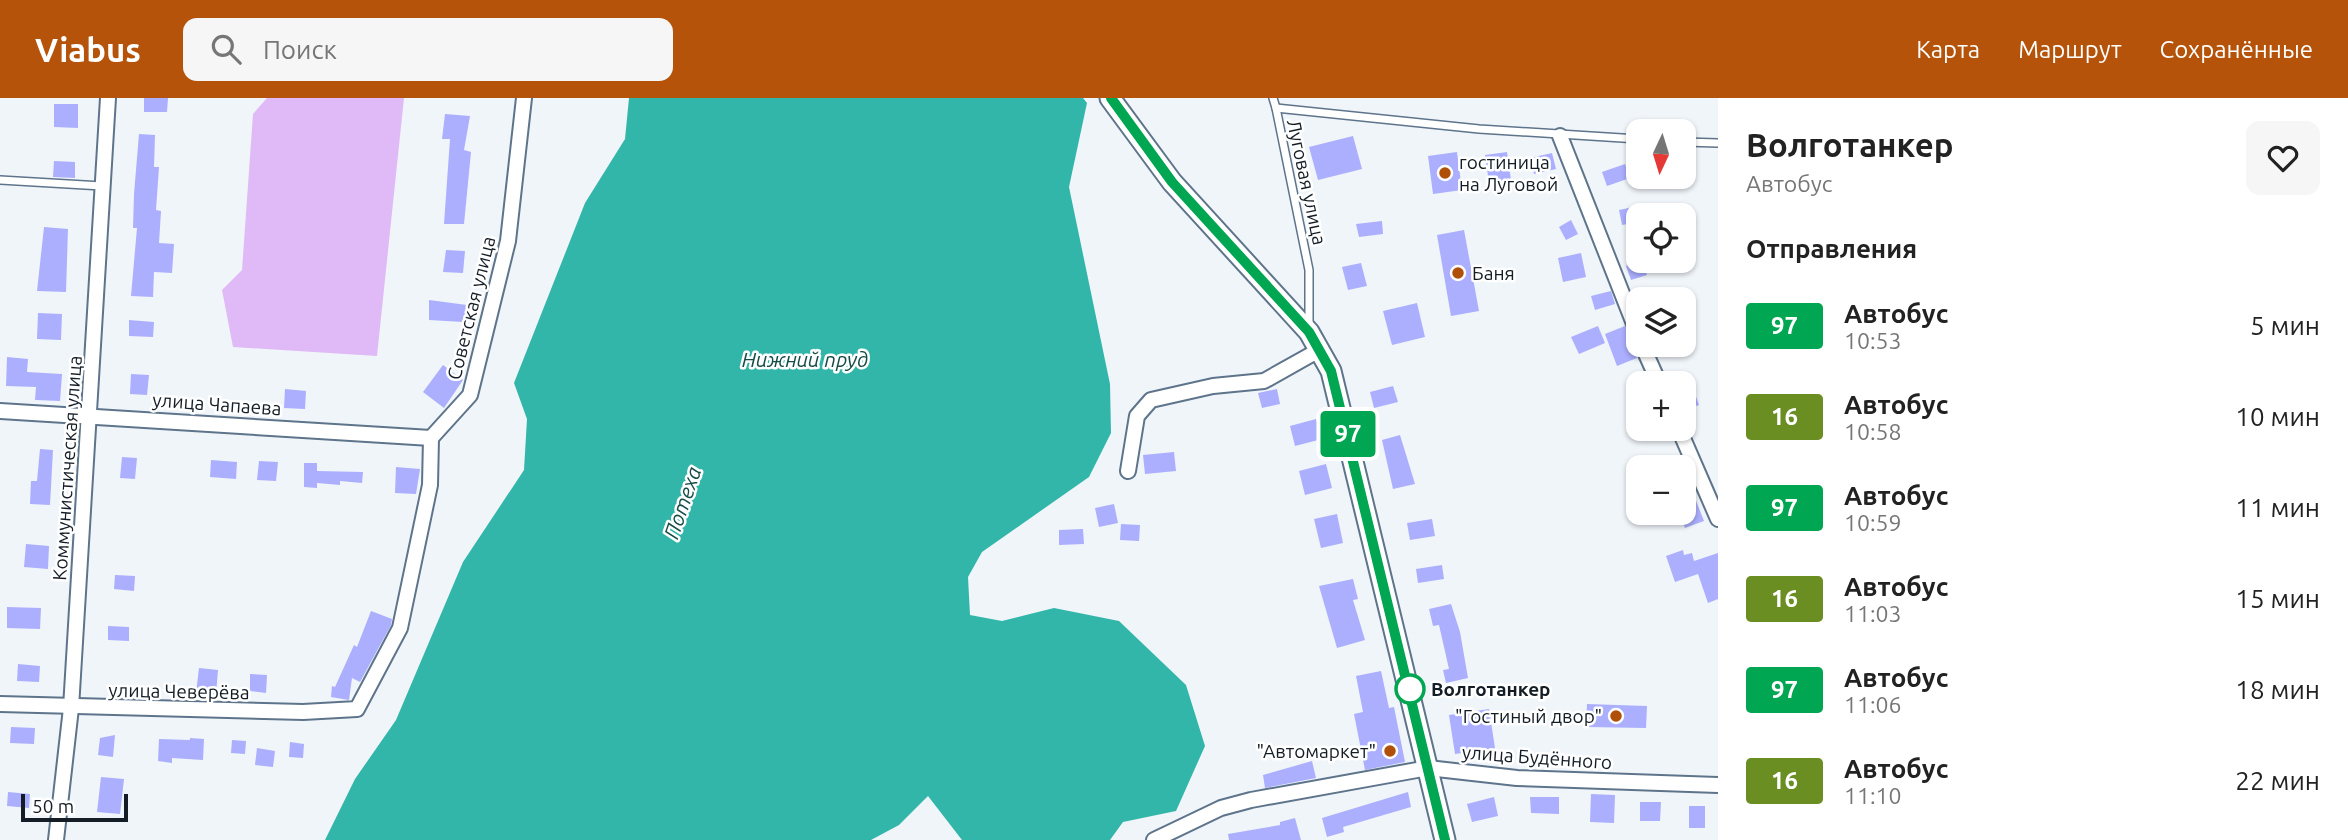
<!DOCTYPE html>
<html lang="ru">
<head>
<meta charset="utf-8">
<style>
  body { margin:0; font-family:Ubuntu,sans-serif; background:#f6f6f6; color:#222; height:100vh; display:flex; flex-direction:column; font-size:26px; white-space:nowrap }
  * { box-sizing:border-box; margin:0 }
  p { font-size:23px; color:#767676 }
  .icon { flex:none; width:38px; height:38px; fill:none; stroke:currentColor; stroke-width:2; stroke-linecap:round; stroke-linejoin:round }
  .map { position:relative; flex:1; overflow:hidden }
  .panel { display:flex; flex-direction:column; background:#fff; width:630px }
  .panel>* { flex:none }
  .badge { padding:0 14px; border-radius:5px; font-size:24px; line-height:46px }
  .needle { width:46px; rotate:184deg }
  .tools { position:absolute; left:1626px; top:21px; display:grid; gap:14px }
  .tools a { display:grid; place-items:center; width:70px; height:70px; border-radius:14px; background:#fff; box-shadow:0 2px 5px #0004; font-size:35px }
  .scale { position:absolute; left:21px; bottom:18px; width:107px; box-sizing:border-box; padding-left:7px; border:4px solid #141d26; border-top:0; font-size:19px; line-height:24px; white-space:nowrap; color:#141d26; -webkit-text-stroke:5px #fff; paint-order:stroke }
  .map>.badge { position:absolute; translate:-50% -50%; box-shadow:0 0 0 4px #fff }
  h2 { padding:0 28px; font-size:26px; line-height:63px }
  .round { display:grid; place-items:center; flex:none; width:74px; height:74px; border-radius:14px; background:#f6f6f6 }
  .summary { display:flex; align-items:center; justify-content:space-between; height:119px; padding:0 28px }
  h1 { font-size:33px; font-weight:700; line-height:52px }
  ul { padding:0; list-style:none }
  li { display:flex; align-items:center; gap:21px; height:91px; padding:0 28px }
  li div { flex:1 }
  li b { display:block; font-size:26px }
  li em { font-style:normal }
  li .badge { min-width:77px; font-weight:700; text-align:center }
  header { display:flex; align-items:center; gap:42px; box-sizing:border-box; height:98px; padding:0 35px; background:#b45309; color:#fff }
  header strong { font-size:33px }
  nav { display:flex; gap:38px; margin-inline-start:auto; font-size:24px }
  .search { width:490px; height:63px; background:#f6f6f6; display:flex; align-items:center; gap:18px; box-sizing:border-box; padding:0 24px; border-radius:14px; color:#767676; font-size:26px }
  main { display:flex; flex:1; min-height:0 }
  .map>svg:first-child { display:block }
  .green { fill:#e0baf6 }
  .water { fill:#33b6aa }
  .building { fill:#abaffd }
  .lines { fill:none; stroke-linecap:round; stroke-linejoin:round }
  .lane-casing { stroke:#5e748b; stroke-width:10 }
  .street-casing { stroke:#5e748b; stroke-width:18 }
  .secondary-casing { stroke:#5e748b; stroke-width:23 }
  .lane { stroke:#fff; stroke-width:7 }
  .street { stroke:#fff; stroke-width:14 }
  .secondary { stroke:#fff; stroke-width:19 }
  .line-casing { stroke:#fff; stroke-width:16 }
  .line { stroke:#00a651; stroke-width:10 }
  .poi-dot { fill:#af4f08; stroke:#fff; stroke-width:2.5 }
  .stop-dot { fill:#fff; stroke:#00a651; stroke-width:3.5 }
  .labels { text-anchor:middle; stroke-width:5; stroke-linejoin:round; paint-order:stroke }
  .poi-label { font-size:19px; fill:#141d26; stroke:#fff; text-anchor:start }
  .street-label { font-size:19px; fill:#141d26; stroke:#fff }
  .stop-label { font-size:19px; font-weight:bold; fill:#141d26; stroke:#fff; text-anchor:start }
  .water-label { font-size:21px; font-style:italic; fill:#164c47; stroke:#fff }
</style>
</head>
<body>
<header>
<strong>Viabus</strong>
<div class="search"><svg class="icon" aria-label="search" viewBox="0 0 24 24"><circle cx="10" cy="10" r="6"/><path d="M15 15l6 6"/></svg>Поиск</div>
<nav><a>Карта</a><a>Маршрут</a><a>Сохранённые</a></nav>
</header>
<main>
<div class="map">
<svg width="1718" height="742" viewBox="0 0 1718 742">
  <rect width="100%" height="100%" fill="#f0f5fa"/>
  <path class="green" d="M267,0H404L377,258L233,249L222,192L242,172L253,16Z"/>
  <path class="water" d="M629,0H1083L1087,5L1069,89L1110,286L1111,335L1089,379L982,454L968,479L970,517L1002,523L1054,510L1119,523L1186,587L1205,648L1176,713L1123,724L1110,742H962L928,698L899,727L871,742H325L355,681L396,622L463,464L524,372L527,321L514,285L585,105L625,41Z"/>
  <g class="building">
    <path d="M144,0H168L167,14H144Z"/>
    <path d="M54,6H78V30L54,29Z"/>
    <path d="M445,16L470,18L464,52L471,54L464,126H444L450,41H442Z"/>
    <path d="M139,36L155,37L154,69H159L156,112L161,113L159,145L174,146L172,175L154,174L153,199L131,198L137,130H133L134,96Z"/>
    <path d="M1353,38L1362,71L1318,82L1309,49Z"/>
    <path d="M1457,54L1462,92L1433,96L1428,58Z"/>
    <path d="M1507,54L1511,82L1489,85L1485,57Z"/>
    <path d="M1552,55L1556,71L1534,76L1530,60Z"/>
    <path d="M54,63L75,64V80L53,79Z"/>
    <path d="M1625,66L1630,80L1607,88L1602,74Z"/>
    <path d="M1638,108V124L1622,127L1619,112Z"/>
    <path d="M1571,122L1578,136L1566,142L1559,129Z"/>
    <path d="M1382,123L1383,136L1359,139L1356,126Z"/>
    <path d="M44,129L68,131L66,194L37,193Z"/>
    <path d="M1464,132L1479,213L1451,218L1437,137Z"/>
    <path d="M446,152L465,153L463,175L443,174Z"/>
    <path d="M1581,155L1586,179L1563,184L1558,160Z"/>
    <path d="M1642,163L1647,177L1631,182L1626,168Z"/>
    <path d="M1361,165L1367,188L1348,192L1342,169Z"/>
    <path d="M1611,193L1615,206L1595,212L1591,198Z"/>
    <path d="M429,202L467,207L463,224L429,222Z"/>
    <path d="M1417,205L1425,239L1392,247L1383,213Z"/>
    <path d="M38,215L62,216L61,242L37,241Z"/>
    <path d="M129,222L154,224L153,239L129,238Z"/>
    <path d="M1598,228L1605,245L1579,256L1571,239Z"/>
    <path d="M1625,228L1637,260L1617,268L1605,236Z"/>
    <path d="M7,259L28,261L27,274L62,276L60,303L35,302L36,289L6,288Z"/>
    <path d="M443,267L463,282L444,310L423,294Z"/>
    <path d="M131,276L149,277L147,297L130,296Z"/>
    <path d="M1393,288L1398,304L1374,310L1370,294Z"/>
    <path d="M285,291L306,293L305,311L284,310Z"/>
    <path d="M1277,291L1280,306L1262,310L1258,295Z"/>
    <path d="M1694,293L1699,307L1684,312V296Z"/>
    <path d="M1316,321L1322,341L1295,348L1290,328Z"/>
    <path d="M1400,337L1415,386L1393,391L1382,342Z"/>
    <path d="M40,351L53,352L50,407L30,406L31,383H37Z"/>
    <path d="M1174,354L1176,373L1145,376L1143,357Z"/>
    <path d="M122,359L137,360L135,381L120,380Z"/>
    <path d="M211,362L237,364L236,381L210,379Z"/>
    <path d="M259,363L278,364L276,383L257,382Z"/>
    <path d="M304,365H317V373L363,374L362,385L340,383V387L317,385V390L304,389Z"/>
    <path d="M1326,366L1332,390L1305,397L1299,373Z"/>
    <path d="M396,369L420,371L416,396L395,395Z"/>
    <path d="M1684,372L1704,423L1685,430L1679,415H1684Z"/>
    <path d="M1114,406L1118,425L1099,429L1095,410Z"/>
    <path d="M1337,416L1343,445L1321,450L1314,421Z"/>
    <path d="M1432,421L1435,438L1410,442L1407,425Z"/>
    <path d="M1121,426L1140,427L1139,443L1120,442Z"/>
    <path d="M1083,431L1084,446L1059,447V432Z"/>
    <path d="M26,446L49,448L48,471L24,469Z"/>
    <path d="M1683,452L1684,457L1692,455L1694,463L1718,455V501L1708,505L1698,476L1675,484L1666,458Z"/>
    <path d="M1442,467L1444,481L1418,485L1416,471Z"/>
    <path d="M115,477L135,478L134,493L114,491Z"/>
    <path d="M1353,481L1358,501L1353,502L1365,542L1337,550L1319,488Z"/>
    <path d="M1451,506L1460,534L1468,580L1446,585L1443,572L1449,571L1439,527L1433,528L1429,511Z"/>
    <path d="M7,509L41,510L40,531L7,530Z"/>
    <path d="M371,513L392,521L391,527L360,584L352,580L349,602L331,599L332,588L335,589L354,547L357,549Z"/>
    <path d="M108,528L129,529V543L108,542Z"/>
    <path d="M18,566L40,568L39,584L17,583Z"/>
    <path d="M199,570L218,572L216,596L196,595Z"/>
    <path d="M1381,573L1389,610L1394,609L1405,664L1365,672L1354,616L1363,614L1356,578Z"/>
    <path d="M250,576L267,577L266,595L250,593Z"/>
    <path d="M1587,606L1647,608L1646,630L1586,629Z"/>
    <path d="M1489,611L1495,650L1455,656L1449,617Z"/>
    <path d="M11,629L35,630L34,646L10,645Z"/>
    <path d="M115,637L113,659L98,657L100,640Z"/>
    <path d="M190,640L204,641L203,662L172,660V665L158,663L159,641L190,642Z"/>
    <path d="M232,642L246,643L245,656L231,655Z"/>
    <path d="M290,644L304,646L303,660L289,659Z"/>
    <path d="M257,650L275,653L273,669L255,667Z"/>
    <path d="M1312,663L1316,680L1265,690L1263,677Z"/>
    <path d="M101,679L124,681L120,716L97,714Z"/>
    <path d="M8,694L30,696L29,710L7,708Z"/>
    <path d="M1408,694L1411,709L1343,729L1344,734L1327,739L1322,720Z"/>
    <path d="M1591,696L1615,697L1614,725L1590,724Z"/>
    <path d="M1494,699L1498,718L1472,724L1467,706Z"/>
    <path d="M1530,699H1559V716L1531,715Z"/>
    <path d="M1640,704H1661L1660,723H1640Z"/>
    <rect x="1689" y="708" width="16" height="22"/>
    <path d="M1295,720L1301,742H1229L1228,736L1280,727V724Z"/>
  </g>
  <g class="lines">
    <g class="lane-casing">
      <g id="lane">
        <path d="M1273,0L1276,10"/>
        <path d="M1684,44L1718,45"/>
        <path d="M0,82L102,88"/>
        <path d="M1309,228V172L1276,10L1479,31L1638,41"/>
      </g>
    </g>
    <g class="street-casing">
      <g id="street">
        <path d="M1560,38L1638,236"/>
        <path d="M1642,247L1659,285"/>
        <path d="M0,313L431,340"/>
        <path d="M1679,331L1718,421"/>
        <path d="M1128,373L1137,318L1151,302L1213,288L1264,283L1321,251"/>
        <path d="M0,606L303,614L357,611L400,530L430,387L431,340L470,297L508,143L524,0"/>
        <path d="M56,742L71,610L108,0"/>
        <path d="M1154,742L1221,710L1251,702L1428,670L1517,680L1718,687"/>
      </g>
    </g>
    <g class="secondary-casing">
      <path id="secondary" d="M1110,0L1172,84L1309,234L1331,273L1445,742"/>
    </g>
    <use href="#lane" class="lane"/>
    <use href="#street" class="street"/>
    <use href="#secondary" class="secondary"/>
  </g>
  <g class="lines">
    <g class="line-casing">
      <path id="line" d="M1111,0L1172,84L1309,234L1331,273L1445,742"/>
    </g>
    <use href="#line" class="line"/>
  </g>
  <g class="poi-dot">
    <circle cx="1445" cy="75" r="7"/>
    <circle cx="1458" cy="175" r="7"/>
    <circle cx="1616" cy="618" r="7"/>
    <circle cx="1390" cy="653" r="7"/>
  </g>
  <circle class="stop-dot" cx="1410" cy="591" r="14"/>
  <g class="labels">
    <g class="poi-label">
      <text x="1459" y="71">гостиница<tspan x="1459" dy="22">на Луговой</tspan></text>
      <text x="1472" y="182">Баня</text>
      <text x="1602" y="625" text-anchor="end">"Гостиный двор"</text>
      <text x="1376" y="660" text-anchor="end">"Автомаркет"</text>
    </g>
    <g class="street-label">
      <text transform="translate(1307 84) rotate(78)" y="7">Луговая улица</text>
      <text transform="translate(471 210) rotate(-76)" y="7">Советская улица</text>
      <text transform="translate(217 306) rotate(4)" y="7">улица Чапаева</text>
      <text transform="translate(67 370) rotate(-86)" y="7">Коммунистическая улица</text>
      <text transform="translate(179 593) rotate(1)" y="7">улица Чеверёва</text>
      <text transform="translate(1537 659) rotate(4)" y="7">улица Будённого</text>
    </g>
    <g class="stop-label">
      <text x="1431" y="598">Волготанкер</text>
    </g>
    <g class="water-label">
      <text x="805" y="269">Нижний пруд</text>
      <text transform="translate(683 405) rotate(-71)" y="7">Потеха</text>
    </g>
  </g>
</svg>
<div class="tools">
<a><svg class="needle" viewBox="-14 -14 28 28"><path d="M0-13l5 13h-10z" fill="#e53935"/><path d="M0 13l5-13h-10z" fill="#767676"/></svg></a>
<a><svg class="icon" aria-label="locate" viewBox="0 0 24 24"><circle cx="12" cy="12" r="6"/><path d="M12 2v4M12 18v4M2 12h4M18 12h4"/></svg></a>
<a><svg class="icon" aria-label="layers" viewBox="0 0 24 24"><path d="M12 4l9 5-9 5-9-5zM3 14l9 5 9-5"/></svg></a>
<a>+</a>
<a>−</a>
</div>
<div class="scale">50 m</div>
<b class="badge" style="left:1348px;top:336px;background:#00a651;color:#fff">97</b>
</div>
<section class="panel">
<div class="summary"><div><h1>Волготанкер</h1><p>Автобус</p></div><a class="round"><svg class="icon" aria-label="heart" viewBox="0 0 24 24"><path d="M12 20l-8-8c-3-5 5-10 8-4 3-6 11-1 8 4z"/></svg></a></div>
<h2>Отправления</h2>
<ul>
<li><span class="badge" style="background:#00a651;color:#fff">97</span><div><b>Автобус</b><p>10:53</p></div><em>5 мин</em></li>
<li><span class="badge" style="background:#6b8e23;color:#fff">16</span><div><b>Автобус</b><p>10:58</p></div><em>10 мин</em></li>
<li><span class="badge" style="background:#00a651;color:#fff">97</span><div><b>Автобус</b><p>10:59</p></div><em>11 мин</em></li>
<li><span class="badge" style="background:#6b8e23;color:#fff">16</span><div><b>Автобус</b><p>11:03</p></div><em>15 мин</em></li>
<li><span class="badge" style="background:#00a651;color:#fff">97</span><div><b>Автобус</b><p>11:06</p></div><em>18 мин</em></li>
<li><span class="badge" style="background:#6b8e23;color:#fff">16</span><div><b>Автобус</b><p>11:10</p></div><em>22 мин</em></li>
</ul>
</section>
</main>
</body>
</html>
